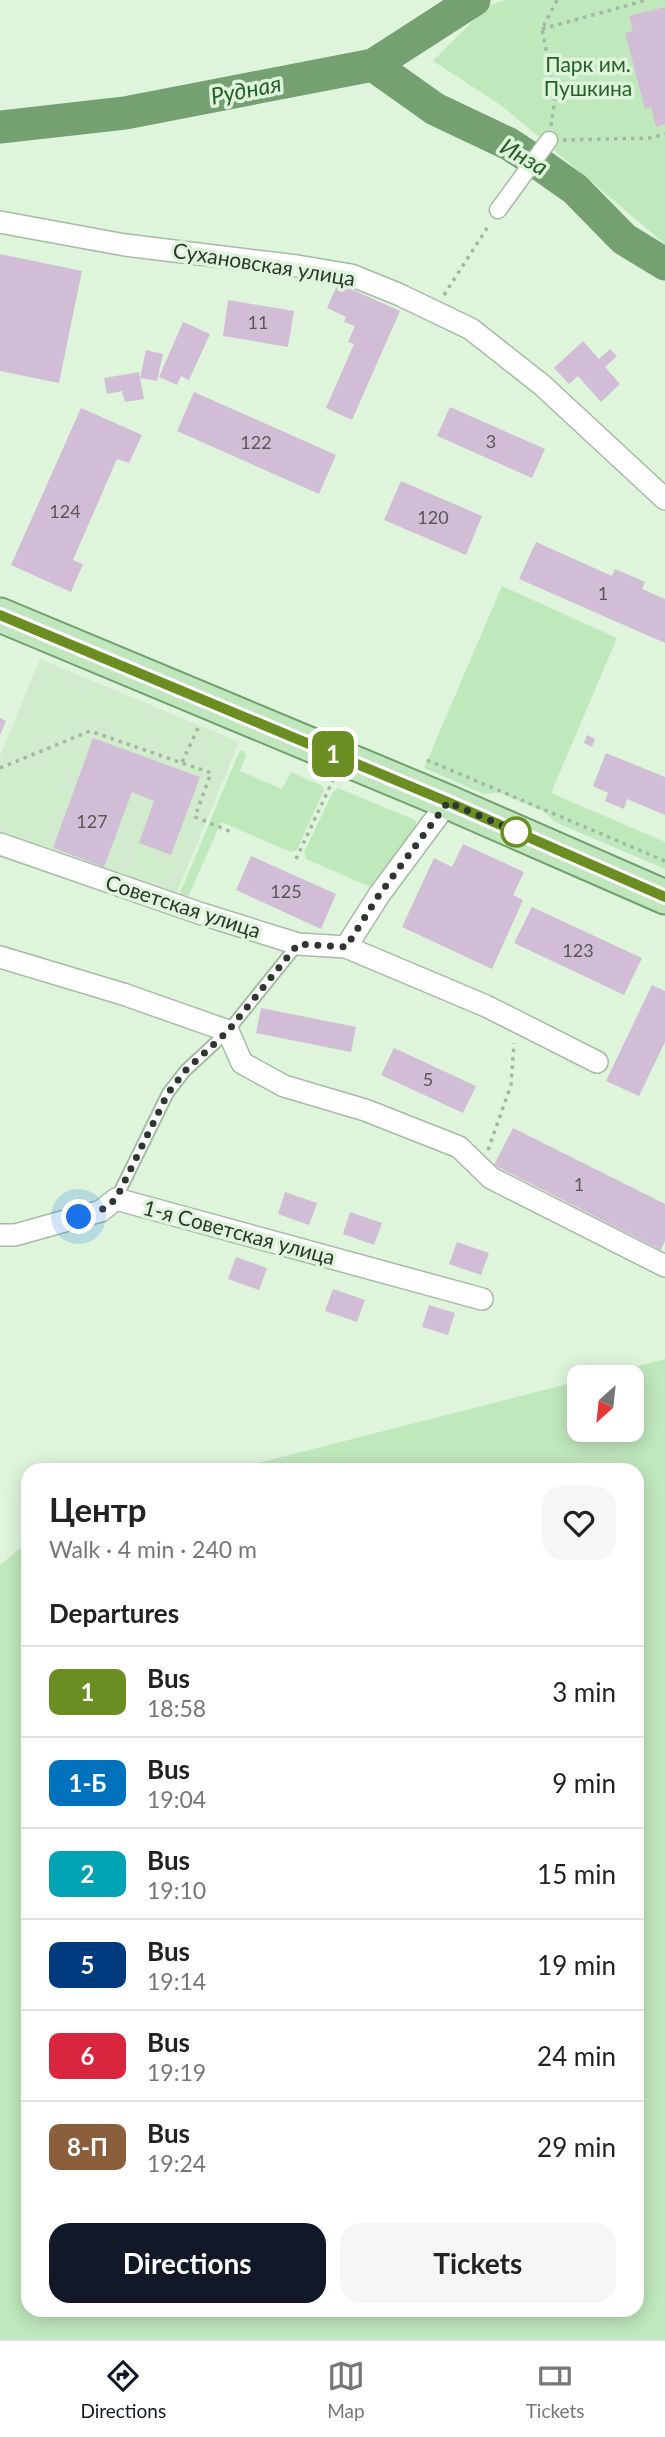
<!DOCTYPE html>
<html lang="en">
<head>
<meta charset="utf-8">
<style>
  body { margin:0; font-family:Lato,sans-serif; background:#f6f6f6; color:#222; height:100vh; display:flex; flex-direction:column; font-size:26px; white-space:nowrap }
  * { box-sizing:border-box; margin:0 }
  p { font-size:23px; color:#767676 }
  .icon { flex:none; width:38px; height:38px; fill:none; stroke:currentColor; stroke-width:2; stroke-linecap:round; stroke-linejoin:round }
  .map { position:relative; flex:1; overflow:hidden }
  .panel { position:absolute; left:21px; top:1463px; width:623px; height:854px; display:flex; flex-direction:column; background:#fff; border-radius:21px; box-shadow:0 4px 18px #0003 }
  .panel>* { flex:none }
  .badge { padding:0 14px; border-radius:10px; font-size:24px; line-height:46px }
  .needle { width:46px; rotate:207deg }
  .fabs { position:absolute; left:567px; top:1365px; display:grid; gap:14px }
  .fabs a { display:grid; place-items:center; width:77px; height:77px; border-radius:14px; background:#fff; box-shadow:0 4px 18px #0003; font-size:35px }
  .you { position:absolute; width:35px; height:35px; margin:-18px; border:5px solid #fff; border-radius:50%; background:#1a73e8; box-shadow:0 0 0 10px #1a73e833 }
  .map>.badge { position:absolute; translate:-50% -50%; box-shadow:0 0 0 4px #fff }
  h2 { padding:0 28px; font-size:26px; line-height:63px }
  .round { display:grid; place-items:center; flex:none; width:74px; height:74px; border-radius:21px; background:#f6f6f6 }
  .summary { display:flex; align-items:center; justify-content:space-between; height:119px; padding:0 28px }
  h1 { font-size:33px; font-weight:700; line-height:52px }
  .cta { display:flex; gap:14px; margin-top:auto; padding:14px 28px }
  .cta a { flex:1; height:80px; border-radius:21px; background:#111827; color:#fff; font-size:28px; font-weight:700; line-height:80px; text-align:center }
  .cta a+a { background:#f6f6f6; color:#222 }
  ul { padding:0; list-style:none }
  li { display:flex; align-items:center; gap:21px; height:91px; padding:0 28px; border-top:2px solid #e0e0e0 }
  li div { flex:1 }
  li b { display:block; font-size:26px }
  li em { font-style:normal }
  li .badge { min-width:77px; font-weight:700; text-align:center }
  .dock { display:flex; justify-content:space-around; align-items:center; height:98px; border-top:2px solid #e0e0e0; background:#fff; font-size:19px; color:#767676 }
  .dock a { display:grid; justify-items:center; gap:4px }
  .dock .selected { color:#111827 }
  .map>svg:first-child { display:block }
  .built { fill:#d0eccd }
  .green { fill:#c0e8bd }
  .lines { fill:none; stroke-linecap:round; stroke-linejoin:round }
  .river { stroke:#75a072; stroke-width:33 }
  .building { fill:#d2bdd6 }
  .service-casing { stroke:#a5bba3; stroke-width:14 }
  .pedestrian-casing { stroke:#a5bba3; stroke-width:19 }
  .minor-casing { stroke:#a5bba3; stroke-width:24 }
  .primary-casing { stroke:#719e6e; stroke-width:37 }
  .path { stroke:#a4b6a2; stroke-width:3.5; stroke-dasharray:3.5 5; stroke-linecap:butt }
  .service { stroke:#fff; stroke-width:10 }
  .pedestrian { stroke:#fff; stroke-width:16 }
  .minor { stroke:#fff; stroke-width:21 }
  .primary { stroke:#bfe6bd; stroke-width:33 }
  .line-casing { stroke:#fff; stroke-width:16 }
  .line { stroke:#6b8e23; stroke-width:10 }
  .walk { stroke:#2e372d; stroke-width:7; stroke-dasharray:0 12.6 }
  .stop-dot { fill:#fff; stroke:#6b8e23; stroke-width:3.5 }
  .labels { text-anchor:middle; stroke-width:7; stroke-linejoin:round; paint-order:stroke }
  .number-label { font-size:18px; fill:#575857 }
  .park-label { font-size:21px; fill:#266225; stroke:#def5dc }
  .street-label { font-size:21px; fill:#2e372d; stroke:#def5dc }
  .water-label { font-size:23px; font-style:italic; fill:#246023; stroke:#def5dc }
</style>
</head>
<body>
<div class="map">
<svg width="665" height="2339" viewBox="0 0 665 2339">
  <rect width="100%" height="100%" fill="#def5dc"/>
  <path class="built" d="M40,659L239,742L174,899L0,837V756Z"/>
  <g class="green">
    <path d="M505,0H665V244L502,106L433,61L488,6Z"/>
    <path d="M502,586L617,638L551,793L665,842V869L555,822L545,812L500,793L484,794L424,768Z"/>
    <path d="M243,750L246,755L240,771L282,789L291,772L322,786L324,790L297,850L291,852L221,822L186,902L178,898L239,752Z"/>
    <path d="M338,788L415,820L417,827L377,884L368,886L306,859L304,852L333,792Z"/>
    <path d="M665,1359V2339H0V1565L28,1542V2310H637V1470H231L579,1381V1430H632V1377H595Z"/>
  </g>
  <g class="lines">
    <g class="river">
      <path d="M373,65L435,109L509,144L538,163L575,189L624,239L665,264"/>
      <path d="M0,127L125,113L373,65L474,0"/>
    </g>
  </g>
  <g class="building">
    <path d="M665,7V124L656,127L651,107L645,109L625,33L633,31L629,16Z"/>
    <path d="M0,254L82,271L59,383L0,371Z"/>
    <path d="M338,283L400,311L352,420L326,408L354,344L348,342L355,326L344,322L346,317L327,308Z"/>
    <path d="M228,300L294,311L288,347L223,336Z"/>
    <path d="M183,322L210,334L189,380L181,376L177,385L159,377Z"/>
    <path d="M583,341L599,359L610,349L617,356L605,367L620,384L601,402L578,376L569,384L554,368Z"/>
    <path d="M146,350L163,354L157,381L140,378L144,399L125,402L122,391L107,394L104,378L139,372L140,378Z"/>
    <path d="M194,392L336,455L319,494L177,431Z"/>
    <path d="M450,407L545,449L532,478L437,436Z"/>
    <path d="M81,408L142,435L129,463L117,459L73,560L83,564L71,592L11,565Z"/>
    <path d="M401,481L482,516L466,555L384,520Z"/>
    <path d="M536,542L612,576L615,569L645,582L642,589L665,599V643L519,579Z"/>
    <path d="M0,718L6,721L0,735Z"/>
    <path d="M587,735L595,739L592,747L584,743Z"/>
    <path d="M93,738L200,777L171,855L139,843L154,801L132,792L104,867L53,848Z"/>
    <path d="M606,753L665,777V815L627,799L624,809L605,801L608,793L593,786Z"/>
    <path d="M463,844L524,872L513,895L523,900L492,969L402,927L434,858L452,867Z"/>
    <path d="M251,856L336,894L321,929L236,890Z"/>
    <path d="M532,907L642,958L624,995L514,943Z"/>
    <path d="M652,985L665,991V1042L639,1096L606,1081Z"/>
    <path d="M261,1008L356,1027L351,1052L256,1033Z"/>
    <path d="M394,1048L476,1086L463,1113L381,1075Z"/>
    <path d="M513,1128L665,1204V1241L661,1250L494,1165Z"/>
    <path d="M285,1192L317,1203L309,1225L278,1214Z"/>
    <path d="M350,1212L382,1223L374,1245L343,1234Z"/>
    <path d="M457,1242L489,1253L481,1275L449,1264Z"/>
    <path d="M236,1257L267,1268L259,1290L228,1279Z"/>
    <path d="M333,1289L365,1300L357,1322L325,1311Z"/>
    <path d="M429,1305L455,1313L448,1335L422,1327Z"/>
  </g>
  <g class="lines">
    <g class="service-casing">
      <path id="service" d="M116,1199L168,1093L185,1071L228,1031L298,944"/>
    </g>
    <g class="pedestrian-casing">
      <path id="pedestrian" d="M498,210L549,140"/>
    </g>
    <g class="minor-casing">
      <g id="minor">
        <path d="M0,222L125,245L297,266L351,275L398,294L471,329L542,385L665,499"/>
        <path d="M0,844L199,913L298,944L346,947L486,1006L597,1062"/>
        <path d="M346,947L379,895L448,802"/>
        <path d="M0,957L123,994L228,1031L242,1063L284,1086L365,1110L459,1147L491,1178L665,1266"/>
        <path d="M0,1235H15L101,1211L116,1199L482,1299"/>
      </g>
    </g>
    <g class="primary-casing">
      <path id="primary" d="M0,615L448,802L665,897"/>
    </g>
    <g class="path">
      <path d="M542,29L647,0"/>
      <path d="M551,126L555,97L542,29L557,0"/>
      <path d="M563,140L649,138L665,134"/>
      <path d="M444,295L489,225"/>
      <path d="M427,760L665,861"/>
      <path d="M182,762L199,726"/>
      <path d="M0,768L90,731L211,773L195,817L234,833"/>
      <path d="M296,859L333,780"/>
      <path d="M488,1150L511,1085L514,1043"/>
    </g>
    <use href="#service" class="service"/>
    <use href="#pedestrian" class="pedestrian"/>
    <use href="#minor" class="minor"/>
    <use href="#primary" class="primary"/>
  </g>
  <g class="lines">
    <g class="line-casing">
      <path id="line" d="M0,615L448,802L665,897"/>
    </g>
    <use href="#line" class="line"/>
    <path class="walk" d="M79,1217L100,1211L116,1199L168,1093L185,1071L228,1031L298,944L346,947L379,895L448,802L522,834L516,832"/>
  </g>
  <circle class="stop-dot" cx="516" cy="832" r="14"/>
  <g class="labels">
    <g class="number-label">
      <text x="258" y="329">11</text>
      <text x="491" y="448">3</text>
      <text x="256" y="449">122</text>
      <text x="65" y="518">124</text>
      <text x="433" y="524">120</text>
      <text x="603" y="600">1</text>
      <text x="92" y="828">127</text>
      <text x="286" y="898">125</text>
      <text x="578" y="957">123</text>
      <text x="428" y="1086">5</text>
      <text x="579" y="1191">1</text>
    </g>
    <g class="park-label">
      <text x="588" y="72">Парк им.<tspan x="588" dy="24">Пушкина</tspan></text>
    </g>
    <g class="street-label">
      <text transform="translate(264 265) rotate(9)" y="7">Сухановская улица</text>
      <text transform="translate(183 907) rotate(18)" y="7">Советская улица</text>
      <text transform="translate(239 1233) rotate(15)" y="7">1-я Советская улица</text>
    </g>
    <g class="water-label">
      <text transform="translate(246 90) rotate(-11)" y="8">Рудная</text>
      <text transform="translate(524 157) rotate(30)" y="8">Инза</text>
    </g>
  </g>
</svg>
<div class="fabs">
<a><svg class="needle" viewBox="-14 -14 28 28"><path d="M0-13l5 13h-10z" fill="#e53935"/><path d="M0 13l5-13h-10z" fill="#767676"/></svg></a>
</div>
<div class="you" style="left:79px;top:1217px"></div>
<b class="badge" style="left:333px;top:754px;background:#6b8e23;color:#fff">1</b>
<section class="panel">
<div class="summary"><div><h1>Центр</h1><p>Walk · 4 min · 240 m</p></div><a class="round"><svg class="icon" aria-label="heart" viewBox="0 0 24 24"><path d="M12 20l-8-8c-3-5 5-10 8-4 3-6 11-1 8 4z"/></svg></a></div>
<h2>Departures</h2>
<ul>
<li><span class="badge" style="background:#6b8e23;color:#fff">1</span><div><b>Bus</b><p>18:58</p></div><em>3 min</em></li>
<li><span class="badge" style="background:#0072bc;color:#fff">1-Б</span><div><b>Bus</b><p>19:04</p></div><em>9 min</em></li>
<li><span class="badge" style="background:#00a3b4;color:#fff">2</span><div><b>Bus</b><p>19:10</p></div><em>15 min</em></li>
<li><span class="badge" style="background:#003b80;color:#fff">5</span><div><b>Bus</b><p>19:14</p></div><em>19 min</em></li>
<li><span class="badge" style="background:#d7263d;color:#fff">6</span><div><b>Bus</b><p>19:19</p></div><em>24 min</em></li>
<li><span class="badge" style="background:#8b5e3c;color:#fff">8-П</span><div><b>Bus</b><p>19:24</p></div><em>29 min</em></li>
</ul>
<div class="cta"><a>Directions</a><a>Tickets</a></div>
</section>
</div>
<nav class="dock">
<a class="selected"><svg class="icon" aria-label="directions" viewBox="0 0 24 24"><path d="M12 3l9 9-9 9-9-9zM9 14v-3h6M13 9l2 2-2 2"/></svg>Directions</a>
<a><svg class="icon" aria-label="map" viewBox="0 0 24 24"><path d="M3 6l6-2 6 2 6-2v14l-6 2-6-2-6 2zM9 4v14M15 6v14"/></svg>Map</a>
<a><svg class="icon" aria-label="tickets" viewBox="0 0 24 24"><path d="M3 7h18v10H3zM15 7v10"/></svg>Tickets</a>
</nav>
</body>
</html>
